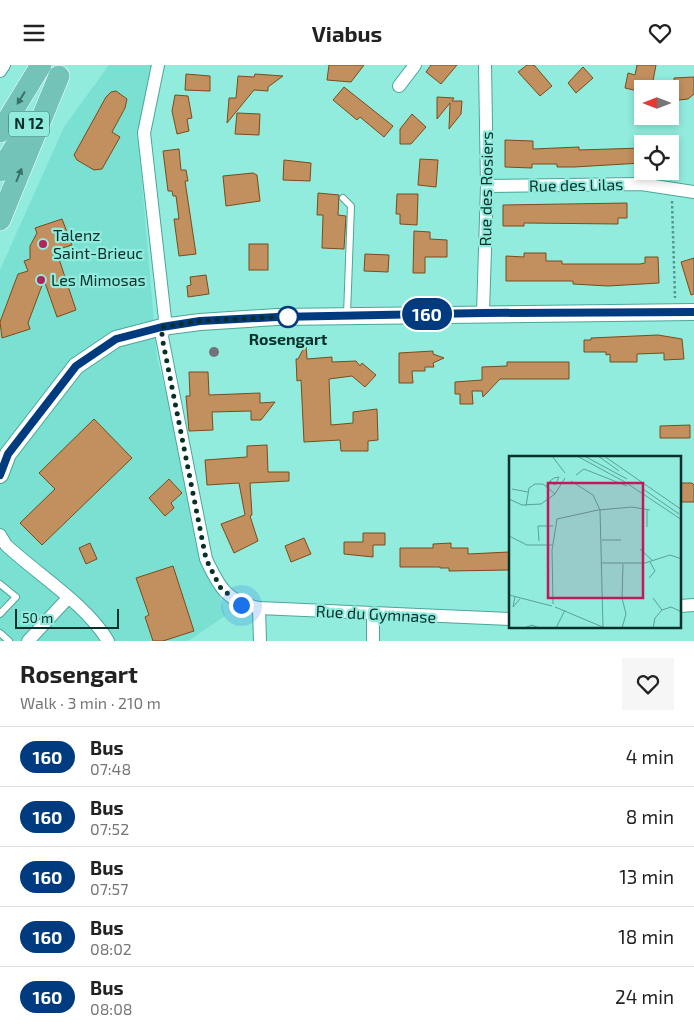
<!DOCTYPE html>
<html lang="en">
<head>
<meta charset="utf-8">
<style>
  body { margin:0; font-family:"Exo 2",sans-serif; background:#f6f6f6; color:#222; height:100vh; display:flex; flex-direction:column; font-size:19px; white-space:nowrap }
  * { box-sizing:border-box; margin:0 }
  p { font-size:16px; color:#767676 }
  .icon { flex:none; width:28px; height:28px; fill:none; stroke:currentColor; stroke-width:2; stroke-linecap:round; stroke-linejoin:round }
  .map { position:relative; height:576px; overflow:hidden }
  .side { display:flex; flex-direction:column; background:#fff; flex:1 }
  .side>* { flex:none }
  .badge { padding:0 10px; border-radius:16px; font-size:18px; line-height:32px }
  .needle { width:32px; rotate:270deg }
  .controls { position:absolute; left:634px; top:15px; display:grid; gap:10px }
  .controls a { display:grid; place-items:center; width:45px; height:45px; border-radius:0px; background:#fff; box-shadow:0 2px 8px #0003; font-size:25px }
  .scale { position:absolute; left:15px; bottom:12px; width:104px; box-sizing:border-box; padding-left:5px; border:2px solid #07302b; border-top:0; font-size:14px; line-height:18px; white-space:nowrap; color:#07302b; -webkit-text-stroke:4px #91ecde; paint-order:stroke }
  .you { position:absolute; width:25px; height:25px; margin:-12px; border:4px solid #fff; border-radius:50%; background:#1a73e8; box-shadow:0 0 0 8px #1a73e833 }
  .map>.badge { position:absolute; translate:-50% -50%; box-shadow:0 0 0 2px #fff }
  .round { display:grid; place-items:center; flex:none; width:52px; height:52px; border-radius:0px; background:#f6f6f6 }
  .summary { display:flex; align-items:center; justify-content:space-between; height:85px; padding:0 20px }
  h1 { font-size:24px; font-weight:700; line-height:38px }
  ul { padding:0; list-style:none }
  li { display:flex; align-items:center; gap:15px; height:60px; padding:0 20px; border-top:1px solid #e0e0e0 }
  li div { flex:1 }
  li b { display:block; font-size:19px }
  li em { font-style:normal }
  li .badge { min-width:55px; font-weight:700; text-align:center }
  header { display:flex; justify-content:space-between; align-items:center; height:65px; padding:0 20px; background:#fff; font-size:22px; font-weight:700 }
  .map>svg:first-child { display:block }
  .built { fill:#7ae0d2 }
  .building { fill:#c28f5e; stroke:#7b4c1a }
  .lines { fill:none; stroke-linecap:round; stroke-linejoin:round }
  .service-casing { stroke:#4aa69a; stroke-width:8 }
  .minor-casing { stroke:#4aa69a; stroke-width:14 }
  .tertiary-casing { stroke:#4aa69a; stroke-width:18 }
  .trunk-casing { stroke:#fff; stroke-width:22 }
  .path { stroke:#52968c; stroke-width:2.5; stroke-dasharray:2.5 2.5; stroke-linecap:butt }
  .service { stroke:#fff; stroke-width:6 }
  .minor { stroke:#fff; stroke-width:12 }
  .tertiary { stroke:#fff; stroke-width:16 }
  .trunk { stroke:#74c3b8; stroke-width:21 }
  .tree { fill:#72727b }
  .oneway { fill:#38726a }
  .line-casing { stroke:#fff; stroke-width:11 }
  .line { stroke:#003b80; stroke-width:8 }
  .walk { stroke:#07302b; stroke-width:5; stroke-dasharray:0 9 }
  .poi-dot { fill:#b1235a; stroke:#91ecde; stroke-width:2 }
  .stop-dot { fill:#fff; stroke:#003b80; stroke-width:2.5 }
  .labels { text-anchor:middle; stroke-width:4.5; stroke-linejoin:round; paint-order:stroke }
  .shield { fill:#91ecde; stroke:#306861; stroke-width:1 }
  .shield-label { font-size:15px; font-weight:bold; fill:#07302b }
  .street-label { font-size:16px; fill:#07302b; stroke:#91ecde }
  .poi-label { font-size:16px; fill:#07302b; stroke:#91ecde; text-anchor:start }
  .stop-label { font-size:16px; font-weight:bold; fill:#07302b; stroke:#91ecde }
  .inset-road { fill:none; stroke:#5aa196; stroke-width:1 }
  .view { fill:#c2185b; fill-opacity:0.15; stroke:#c2185b; stroke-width:2.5 }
  .inset-edge { fill:none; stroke:#07302b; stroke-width:2.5 }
</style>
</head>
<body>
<header><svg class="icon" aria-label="menu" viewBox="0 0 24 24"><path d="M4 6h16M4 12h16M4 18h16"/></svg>Viabus<svg class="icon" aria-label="heart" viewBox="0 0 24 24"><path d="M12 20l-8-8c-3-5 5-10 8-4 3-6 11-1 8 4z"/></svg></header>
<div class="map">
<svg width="694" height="576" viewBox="0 0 694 576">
  <rect width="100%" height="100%" fill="#91ecde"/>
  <path class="built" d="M109,0H152L138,70L157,293L225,551L188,576H0V205L64,62Z"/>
  <g class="building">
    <path d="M329,0H364L351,17L327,15Z"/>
    <path d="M431,0H457L441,19L426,7Z"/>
    <path d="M527,0H534L552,21L540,31L518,7Z"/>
    <path d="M637,0H656L652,21L639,19L638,26L625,23L628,8L635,10Z"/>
    <path d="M583,2L593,13L576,28L568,18Z"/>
    <path d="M186,9L210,11V26L185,25Z"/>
    <path d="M255,9L283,11L268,22V26L254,25L227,58L229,33H236L238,11L254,12Z"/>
    <path d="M694,12V29L688,34L679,35L675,31L674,13Z"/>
    <path d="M344,22L393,61L384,72L360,52L357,55L333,35Z"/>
    <path d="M116,26L127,34L125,43L112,67L120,72L102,104L94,105L77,95L74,90L106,32L111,27Z"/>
    <path d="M175,30L188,31L192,53L187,54L189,66L177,69L172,46Z"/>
    <path d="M437,32L454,33L452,36H462L461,49L449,64L450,38L437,54Z"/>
    <path d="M237,48L260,49L259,70L235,69Z"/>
    <path d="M412,49L426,62L411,79H400V64Z"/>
    <path d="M505,75L533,76V84L579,82V85L642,83V98L574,102H557V99H532V103L505,102Z"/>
    <path d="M179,84L181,105H186L188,116H185L196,189L179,191L174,154H179L176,131H173L172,126H168L163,86Z"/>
    <path d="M420,94L438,95L436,122L418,120Z"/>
    <path d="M284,95L311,98L310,116L283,115Z"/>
    <path d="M253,108L257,110L260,136L226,141L223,111Z"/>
    <path d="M318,128L339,130L338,150L346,151L344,184L322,183L323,150H317Z"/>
    <path d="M397,129H418L417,160L400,159V149H396Z"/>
    <path d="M627,138V153H618V159L524,158V161H503V140Z"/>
    <path d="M62,154L72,180L56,185L76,245L57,252L44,215L28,258L30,264L2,273L0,257L18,209L28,206L24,196L30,194V181L37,168L35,163Z"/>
    <path d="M414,166L430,167V174L447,175V192H425V208H413Z"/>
    <rect x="249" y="179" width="19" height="26"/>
    <path d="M524,188H546V196H562V199H640L645,198V192H658L659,218L608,221L573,219V216H506V191L524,192Z"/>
    <path d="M365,189L389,190L388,207L364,206Z"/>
    <path d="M694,193V229L691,230L681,197Z"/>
    <path d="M206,210L209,229L188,232L187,221L191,220L190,212Z"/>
    <path d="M658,270L682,274L684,294L664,295V288L637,289V297H610V289L606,290V287H584V275H591V273Z"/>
    <path d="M306,279L307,294L332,292V297L356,296L360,301L362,298L376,310L365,322L352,311L329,314L331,360L353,358V347L377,344L378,375L368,376V386H341L340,375L304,377L301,315L297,316L296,294H298Z"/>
    <path d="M433,286V289L444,293L433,298L434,302H425V306H412L413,318H399V288Z"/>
    <path d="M507,297H569V314H500L483,332L482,326H472L473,339H460V329H455V317L482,315V302L507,301Z"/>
    <path d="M189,307H208L209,330L260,328V338L275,337L261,355H251V346L212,347L213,365L189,366L186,331H190Z"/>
    <path d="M94,354L132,393L42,480L20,458L55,424L39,408Z"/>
    <path d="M690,360V373H660V361Z"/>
    <path d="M267,380L268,407H289V416L250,418L252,450L250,451L258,476L234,488L221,459L245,450L239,418L207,420L205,395L247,392V381Z"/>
    <path d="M169,414L182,428L171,438L174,443L165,451L149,433Z"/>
    <path d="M680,418H692L694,420V437H680Z"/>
    <path d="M363,468H385V480H373V492L344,489V477H363Z"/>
    <path d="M304,473L311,489L291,497L285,481Z"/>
    <path d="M90,478L97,494L86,499L79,483Z"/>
    <path d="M451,478V483H468V489L509,487L510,503L509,505L449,506V503H440V502H400V483H433V479Z"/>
    <path d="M173,501L194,566L163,576H153L145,552L149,550L136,513Z"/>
  </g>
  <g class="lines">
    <g class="service-casing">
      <g id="service">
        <path d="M343,133L351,141L347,250"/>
        <path d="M0,519L16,532L0,549"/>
        <path d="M0,568L9,576"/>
      </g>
    </g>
    <g class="minor-casing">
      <g id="minor">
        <path d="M158,0L144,68L165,254L162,272L206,494C219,522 227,537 259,543L510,554"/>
        <path d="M0,6L4,0"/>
        <path d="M399,21L415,0"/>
        <path d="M487,121L641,119L694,127"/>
        <path d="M483,248L487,121L485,0"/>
        <path d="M0,470L6,480C37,509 87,540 108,576"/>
        <path d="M680,541L694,540"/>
        <path d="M259,543L260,576"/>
        <path d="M373,550V576"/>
        <path d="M28,576L68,533"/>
      </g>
    </g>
    <g class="tertiary-casing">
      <path id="tertiary" d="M0,410L8,389L76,301L116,274L162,262L200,257L277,252L694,247"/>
    </g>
    <g class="trunk-casing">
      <g id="trunk">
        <path d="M0,67L41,0"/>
        <path d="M0,106L26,64"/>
        <path d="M0,155L59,11"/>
      </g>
    </g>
    <path class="path" d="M672,136L675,233"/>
    <use href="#service" class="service"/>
    <use href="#minor" class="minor"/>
    <use href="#tertiary" class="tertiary"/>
    <use href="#trunk" class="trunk"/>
  </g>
  <circle class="tree" cx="214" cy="287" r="5"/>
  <defs><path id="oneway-solid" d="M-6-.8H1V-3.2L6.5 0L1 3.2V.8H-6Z" transform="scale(1.25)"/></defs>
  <g class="oneway">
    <use href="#oneway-solid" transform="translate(21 33) rotate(122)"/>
    <use href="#oneway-solid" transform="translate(19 110) rotate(-68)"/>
  </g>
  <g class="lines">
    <g class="line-casing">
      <path id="line" d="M0,410L8,389L76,301L116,274L162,262L200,256L277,252L483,248L694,247"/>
    </g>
    <use href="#line" class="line"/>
    <path class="walk" d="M241,540L220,522L206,494L162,272V262L200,256L295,251L288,252"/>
  </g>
  <g class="poi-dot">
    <circle cx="43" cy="179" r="5"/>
    <circle cx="41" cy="215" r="5"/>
  </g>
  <circle class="stop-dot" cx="288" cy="252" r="10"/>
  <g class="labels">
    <rect class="shield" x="9" y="46.5" width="40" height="25" rx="4"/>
    <g class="shield-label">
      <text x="29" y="64">N 12</text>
    </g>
    <g class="street-label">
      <text transform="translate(576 120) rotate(-1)" y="6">Rue des Lilas</text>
      <text transform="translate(486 124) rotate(-89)" y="6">Rue des Rosiers</text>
      <text transform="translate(376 549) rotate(3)" y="6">Rue du Gymnase</text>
    </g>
    <g class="poi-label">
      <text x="53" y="176">Talenz<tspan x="53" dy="18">Saint-Brieuc</tspan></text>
      <text x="51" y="221">Les Mimosas</text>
    </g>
    <g class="stop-label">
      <text x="288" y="280">Rosengart</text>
    </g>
  </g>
  <g transform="translate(509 391)">
    <rect width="172" height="172" fill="#91ecde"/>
    <path class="inset-road" d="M43,0L56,17M68,0L116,26L173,64M89,0L110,15M95,0L173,54M77,1L118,23M67,19L75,13L118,30M62,25L84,39L91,54L94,172M37,30L41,25L45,22L50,21L46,29L41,25M3,33L19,36M134,33L170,58M0,43L13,49L32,48L46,38L56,22M17,50L20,32L26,28H34L46,38M138,54V71M0,80L18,89H43M93,84H112M30,85L29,70H44M131,93L144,105M93,107H136L161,99L173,103M140,122L146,115L141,106M0,139L43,150M6,141L4,151L11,143M144,142L153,154M44,148L43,94L48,63L89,54L123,51L141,54M46,151L96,172M15,172L23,169L30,172M47,172L56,154M113,172L117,158L113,142L114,108M144,172L146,162L153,154L162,151L173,156"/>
    <path class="view" d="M39,27H134V142H39Z"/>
    <rect width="172" height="172" class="inset-edge"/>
  </g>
</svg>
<div class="controls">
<a><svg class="needle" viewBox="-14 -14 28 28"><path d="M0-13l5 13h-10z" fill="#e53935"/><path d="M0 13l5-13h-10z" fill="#767676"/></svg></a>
<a><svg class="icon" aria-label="locate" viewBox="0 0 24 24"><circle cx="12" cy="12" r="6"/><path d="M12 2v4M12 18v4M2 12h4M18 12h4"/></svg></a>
</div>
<div class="scale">50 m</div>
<div class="you" style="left:241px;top:540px"></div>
<b class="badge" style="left:427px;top:249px;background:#003b80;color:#fff">160</b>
</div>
<section class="side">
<div class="summary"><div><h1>Rosengart</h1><p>Walk · 3 min · 210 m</p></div><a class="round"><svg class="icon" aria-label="heart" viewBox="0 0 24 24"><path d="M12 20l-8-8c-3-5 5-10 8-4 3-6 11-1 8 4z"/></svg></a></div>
<ul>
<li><span class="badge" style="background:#003b80;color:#fff">160</span><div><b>Bus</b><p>07:48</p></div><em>4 min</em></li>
<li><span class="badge" style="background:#003b80;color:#fff">160</span><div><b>Bus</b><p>07:52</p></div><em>8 min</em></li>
<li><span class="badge" style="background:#003b80;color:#fff">160</span><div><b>Bus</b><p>07:57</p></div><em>13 min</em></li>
<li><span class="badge" style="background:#003b80;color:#fff">160</span><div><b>Bus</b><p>08:02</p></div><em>18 min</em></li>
<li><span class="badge" style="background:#003b80;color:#fff">160</span><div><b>Bus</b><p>08:08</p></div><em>24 min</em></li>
</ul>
</section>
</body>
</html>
